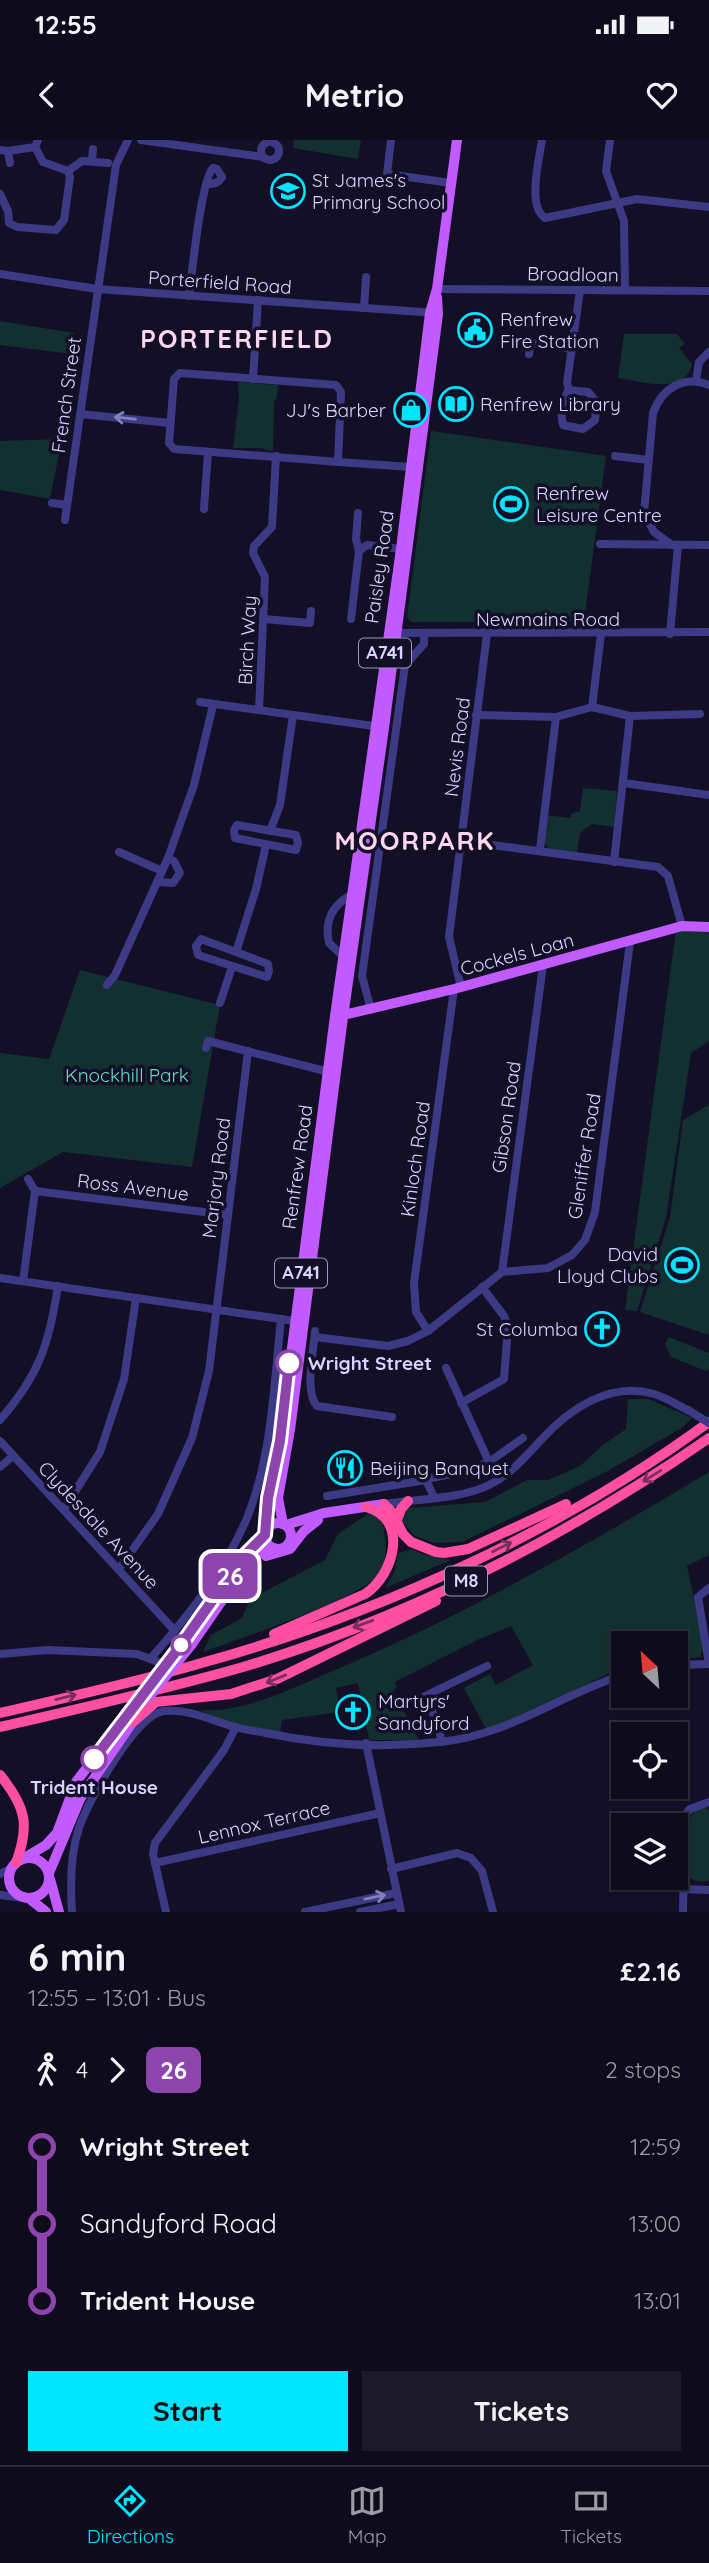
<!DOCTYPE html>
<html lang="en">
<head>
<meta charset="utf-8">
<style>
  body { margin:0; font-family:Quicksand,sans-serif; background:#1c1929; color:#f1f3f6; height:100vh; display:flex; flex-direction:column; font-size:26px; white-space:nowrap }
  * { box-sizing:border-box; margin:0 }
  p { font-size:23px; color:#9b9ba3 }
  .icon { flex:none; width:38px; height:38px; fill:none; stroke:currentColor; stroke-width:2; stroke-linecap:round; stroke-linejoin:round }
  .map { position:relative; height:1772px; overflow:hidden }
  .side { display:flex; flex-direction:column; background:#0e0b1c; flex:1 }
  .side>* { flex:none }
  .badge { padding:0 14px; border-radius:10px; font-size:24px; line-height:46px }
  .needle { width:46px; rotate:334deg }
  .controls { position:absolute; left:611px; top:1491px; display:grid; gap:14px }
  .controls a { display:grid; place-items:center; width:77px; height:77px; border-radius:0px; background:#0e0b1c; box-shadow:0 2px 5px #0004,0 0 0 2px #2e2b3b; font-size:35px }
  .map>.badge { position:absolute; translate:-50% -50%; box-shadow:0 0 0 4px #fff }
  .legs { display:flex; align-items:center; gap:10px; height:77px; padding:0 28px; font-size:23px }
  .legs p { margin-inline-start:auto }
  .head { display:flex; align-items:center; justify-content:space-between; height:119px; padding:0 28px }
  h1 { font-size:38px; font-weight:700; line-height:52px }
  .cta { display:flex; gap:14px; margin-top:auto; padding:14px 28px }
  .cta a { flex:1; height:80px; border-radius:0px; background:#00e5ff; color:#111; font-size:28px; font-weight:700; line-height:80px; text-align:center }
  .cta a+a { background:#1c1929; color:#f1f3f6 }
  ul { padding:0 28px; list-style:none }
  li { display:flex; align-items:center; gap:24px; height:77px; font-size:26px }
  li i { display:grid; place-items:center; width:10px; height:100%; margin:0 9px; background:currentColor }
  li i::after { content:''; width:18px; height:18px; margin:-9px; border:5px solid; border-radius:50%; background:#0e0b1c }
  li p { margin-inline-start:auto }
  li:first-child i { background:linear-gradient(#0000 50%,currentColor 0) }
  li:last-child i { background:linear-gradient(currentColor 50%,#0000 0) }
  .status { display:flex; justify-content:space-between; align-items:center; height:49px; padding:0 35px; background:#0e0b1c; direction:ltr }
  .status svg { height:19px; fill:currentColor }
  header { display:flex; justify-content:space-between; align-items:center; height:91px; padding:0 28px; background:#0e0b1c; font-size:32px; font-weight:700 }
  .menu { display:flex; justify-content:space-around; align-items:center; height:98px; border-top:2px solid #2e2b3b; background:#0e0b1c; font-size:19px; color:#9b9ba3 }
  .menu a { display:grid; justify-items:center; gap:4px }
  .menu .current { color:#00e5ff }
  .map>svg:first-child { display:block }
  .green { fill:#12302f }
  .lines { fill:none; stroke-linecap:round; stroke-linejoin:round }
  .minor { stroke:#3d3a85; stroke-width:8 }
  .major { stroke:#c25bff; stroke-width:10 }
  .highway { stroke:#ff4fa3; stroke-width:10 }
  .minor-bridge { stroke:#3d3a85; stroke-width:8 }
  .major-bridge { stroke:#c25bff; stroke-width:10 }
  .oneway { stroke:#837fbc }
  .oneway2 { stroke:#7d2c5e }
  .line-1-casing { stroke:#fff; stroke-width:16 }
  .line-1 { stroke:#8e44ad; stroke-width:10 }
  .stop-1-dot { fill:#fff; stroke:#8e44ad; stroke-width:3.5 }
  .labels { text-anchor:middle; stroke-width:7; stroke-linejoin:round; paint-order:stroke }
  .shield { fill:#130f26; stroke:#9e99be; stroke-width:2 }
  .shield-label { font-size:18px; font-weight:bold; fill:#d9d4ff }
  .poi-label { font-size:19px; fill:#d9d4ff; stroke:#130f26; text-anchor:start }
  .street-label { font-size:19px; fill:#d9d4ff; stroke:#130f26 }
  .park-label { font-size:19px; fill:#5fe0c0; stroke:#130f26 }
  .stop-label { font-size:19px; font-weight:bold; fill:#d9d4ff; stroke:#130f26; text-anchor:start }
  .district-label { font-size:26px; font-weight:bold; letter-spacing:2px; fill:#ffd6f0; stroke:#130f26 }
</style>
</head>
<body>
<div class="status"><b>12:55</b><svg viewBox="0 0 49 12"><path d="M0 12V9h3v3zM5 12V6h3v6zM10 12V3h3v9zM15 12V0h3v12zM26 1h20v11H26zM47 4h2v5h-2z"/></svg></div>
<header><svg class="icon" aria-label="back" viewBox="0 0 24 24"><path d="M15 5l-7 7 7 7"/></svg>Metrio<svg class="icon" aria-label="heart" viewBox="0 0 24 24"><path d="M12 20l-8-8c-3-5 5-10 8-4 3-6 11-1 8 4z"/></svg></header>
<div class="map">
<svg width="709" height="1772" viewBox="0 0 709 1772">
  <rect width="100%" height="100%" fill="#130f26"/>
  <g class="green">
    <path d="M294,0H361L358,19L293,8Z"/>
    <path d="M0,181L74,193L72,214L0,205Z"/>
    <path d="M624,194H677L685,204L679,208L692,224C686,256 640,241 618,238Z"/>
    <path d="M238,242L278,245L277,257L274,262L273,311L265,310L263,308H233L239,259Z"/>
    <path d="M431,291L606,316L584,482H411L407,477Z"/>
    <path d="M62,299L50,359L0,350V301Z"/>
    <path d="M583,648L617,651L614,687L592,684L580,693L577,713L550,710L543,701L546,675L571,678V674L580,671Z"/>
    <path d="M676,790L709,792V901L691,913L666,1078L637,1171L625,1170Z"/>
    <path d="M80,830L220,865L192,1027L63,1012L0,1048V913L49,919Z"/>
    <path d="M709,965V1195L640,1172L670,1077L683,980Z"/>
    <path d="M669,1197L709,1213V1229L706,1231L671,1217L665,1204Z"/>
    <path d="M628,1259H649L692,1278L683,1287L606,1332L462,1402L434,1403L413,1395L401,1379L408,1368L485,1362L527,1340H548L580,1326L603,1305L626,1289Z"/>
    <path d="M709,1332V1415L687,1426L704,1507L700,1517L676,1520V1503H623V1523L615,1530L528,1574L486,1589L464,1548L490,1534L496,1545L533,1525L511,1486L477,1500L395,1542L397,1548L393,1550L419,1600H369L358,1543L336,1548L340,1572L282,1580L280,1593C253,1588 224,1583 199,1570C241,1573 284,1552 321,1536C456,1480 584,1407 709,1332Z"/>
    <path d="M372,1371L380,1375C386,1396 391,1419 376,1437C358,1459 236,1500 203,1512L211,1495L242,1478L250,1459L325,1420L338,1394Z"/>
    <path d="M412,1409L422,1414L451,1420L385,1448L395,1431L398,1413Z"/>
    <path d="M702,1666L709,1670V1740C701,1743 693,1742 688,1735V1681L697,1668Z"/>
  </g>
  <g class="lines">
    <g class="minor">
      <path d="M141,0L263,17"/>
      <path d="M391,0L387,34L451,43"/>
      <path d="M542,0C539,20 527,66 545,78L637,59L709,67"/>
      <path d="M610,0L606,31L624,81L625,150"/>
      <circle cx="270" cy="11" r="9"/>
      <path d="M0,10L8,11L35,7"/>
      <path d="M8,11L10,23"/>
      <path d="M92,21L93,9"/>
      <path d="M68,31L82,21L108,23"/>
      <path d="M0,54L8,71L9,83L17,87L56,90L64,80L70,37L68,31L43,22L35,7L38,0"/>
      <path d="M0,134L97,149L436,173"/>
      <path d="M437,149L709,151"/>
      <path d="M189,156C192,133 201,40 213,28L217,29L222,37C218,44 213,44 206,44"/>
      <path d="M364,168L366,137"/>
      <path d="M529,214L530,203L573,209"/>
      <path d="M180,233L336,245L341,252L338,322L174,309L169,303L174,239Z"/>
      <path d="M253,239L258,160"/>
      <path d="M696,241L699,222L709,212"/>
      <path d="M569,250L588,252L597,262L595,280L583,289L563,285C560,274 562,259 569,250Z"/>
      <path d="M569,250L567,243L580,150"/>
      <path d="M80,274L170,283"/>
      <path d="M615,316L648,320"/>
      <path d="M338,322L411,327L414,325"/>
      <path d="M52,363L67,365"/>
      <path d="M204,369L208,312"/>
      <path d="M65,380L116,25L128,0"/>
      <path d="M600,404L709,405"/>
      <path d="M672,405L654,392L644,373L653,273C662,248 684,235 709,245"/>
      <path d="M359,411L367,405L401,409"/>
      <path d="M264,479L310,483L311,471"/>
      <path d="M351,479L359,411L356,399L358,373"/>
      <path d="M390,493L709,492"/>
      <path d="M670,494L678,405"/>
      <path d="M200,562L381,587"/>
      <path d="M592,567L601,494"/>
      <path d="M259,570L265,437L253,413L254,406L272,387L276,316"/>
      <path d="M476,575L556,577L592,567L630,576L700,574"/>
      <path d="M624,643L709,655"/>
      <path d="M237,685L296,695L298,703L296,710L235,698L234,690Z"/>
      <path d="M270,691L280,665L293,575"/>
      <path d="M462,701L658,727L668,736L682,786"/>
      <path d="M540,710L556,577"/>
      <path d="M119,712L162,731"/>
      <path d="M614,722L630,576"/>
      <path d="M157,742L173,743L180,733L174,721L168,718"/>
      <path d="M201,799L268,824L269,831L267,837L198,815L196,806Z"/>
      <path d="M236,812L256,749L266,705"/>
      <path d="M343,816L329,803C324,780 332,766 352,754"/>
      <path d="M107,845L115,835L168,718L194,645L213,565"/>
      <path d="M461,847L449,797L487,494"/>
      <path d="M220,863L232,827"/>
      <path d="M371,870L362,836L405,525L424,504V494"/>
      <path d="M206,908L208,901L333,933"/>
      <path d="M35,1051L228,1075"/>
      <path d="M502,1132L543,825"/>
      <path d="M0,1138L301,1182"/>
      <path d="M23,1141L35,1051L28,1039"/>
      <path d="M315,1191C314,1210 304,1252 317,1266L392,1277"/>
      <path d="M428,1191L416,1172L414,1143L454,849"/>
      <path d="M315,1197L388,1206L408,1201L428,1191L502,1132L548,1128L572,1115L585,1100L595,1072L630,802"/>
      <path d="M446,1228L489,1322"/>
      <path d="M461,1263L504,1239L508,1187L504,1176L482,1147"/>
      <path d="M0,1280C39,1235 49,1205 58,1146"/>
      <path d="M0,1301L175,1491"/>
      <path d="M0,1327L13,1316"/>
      <path d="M431,1338L462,1332L489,1322L523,1298"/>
      <path d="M327,1356L426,1340L434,1357"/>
      <path d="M384,1364C416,1359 461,1359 489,1345C510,1335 525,1317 541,1300C569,1269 610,1241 654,1254C665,1257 677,1265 688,1270"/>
      <path d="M64,1369L100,1312L124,1239L136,1158"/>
      <path d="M119,1429L158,1374L192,1298L209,1231L248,911"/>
      <path d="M709,1448L698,1457L709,1524"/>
      <path d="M0,1514L48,1510L137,1514L166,1525"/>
      <path d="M151,1518C188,1476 225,1430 247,1378C272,1316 274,1245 281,1179"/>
      <path d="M676,1525L709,1524"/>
      <path d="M442,1602L437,1582L425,1556L487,1526"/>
      <path d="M366,1603L401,1772"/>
      <path d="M155,1723L380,1673"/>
      <path d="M391,1729L457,1713L471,1718L482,1731L493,1772"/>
      <path d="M0,1734L12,1728"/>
      <path d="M682,1749L709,1750"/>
      <path d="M0,1755L24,1758"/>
      <path d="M72,1772C70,1744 70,1715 79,1688C88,1661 135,1575 164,1571C190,1569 210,1580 235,1587C245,1590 256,1591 266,1593C322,1605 384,1608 440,1602C510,1595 559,1555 623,1535"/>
      <path d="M166,1772L153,1714L155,1703L224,1610L236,1587"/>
      <path d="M305,1772L396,1753"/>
      <path d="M360,1772L399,1764"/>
      <path d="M683,1772L685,1675L690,1669L709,1662"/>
    </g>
    <g class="major">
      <path d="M339,876L454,849L682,786L709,787"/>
      <circle cx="278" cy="1396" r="13"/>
      <path d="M283,1384L278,1358L290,1290L343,877L384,588L438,174L437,157"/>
      <path d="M286,1385L324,1373L384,1364"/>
      <path d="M267,1390L269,1358L280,1301L335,876L401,409L430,173L437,149L457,0"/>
      <path d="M266,1416L290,1409L304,1391L318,1380"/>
      <path d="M192,1504L248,1423L258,1414L274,1408"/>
      <path d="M178,1509L244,1416L265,1395"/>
      <circle cx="29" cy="1738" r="20"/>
      <path d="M21,1720L46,1705L57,1693L76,1642L123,1580"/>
      <path d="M49,1733L80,1659L147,1561"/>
      <path d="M50,1739L59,1772"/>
      <path d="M30,1759L46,1772"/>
    </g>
    <g class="highway">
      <path d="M384,1364L392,1372L403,1394L411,1402L436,1412L444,1413L468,1409L566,1364"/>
      <path d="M397,1380L401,1369L408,1361"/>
      <path d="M274,1494L365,1454C394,1435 410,1379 366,1367"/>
      <path d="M0,1573C68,1557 138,1542 205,1522C381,1473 562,1390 709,1282"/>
      <path d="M133,1582L156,1562L231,1554L277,1539L436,1461"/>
      <path d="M0,1587C81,1568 163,1550 243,1527C410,1477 566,1397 709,1298"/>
      <path d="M0,1635C26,1667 30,1685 16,1723"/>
    </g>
    <path class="minor-bridge" d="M688,1270L709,1283"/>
    <g class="major-bridge">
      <path d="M148,1558L192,1504"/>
      <path d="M123,1580L178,1509"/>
    </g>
  </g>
  <defs><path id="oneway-shaft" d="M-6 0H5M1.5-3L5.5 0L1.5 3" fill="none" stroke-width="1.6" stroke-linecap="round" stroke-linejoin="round" transform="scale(1.75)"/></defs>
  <g class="oneway">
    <use href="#oneway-shaft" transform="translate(125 278) rotate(-174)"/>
    <use href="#oneway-shaft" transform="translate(375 1757) rotate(-12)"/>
  </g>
  <g class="oneway2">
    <use href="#oneway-shaft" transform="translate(652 1336) rotate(148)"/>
    <use href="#oneway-shaft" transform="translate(502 1407) rotate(-27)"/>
    <use href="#oneway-shaft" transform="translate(363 1484) rotate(160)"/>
    <use href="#oneway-shaft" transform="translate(276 1539) rotate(158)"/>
    <use href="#oneway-shaft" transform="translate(66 1557) rotate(-14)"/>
  </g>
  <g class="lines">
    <g class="line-1-casing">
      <path id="line-1" d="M94,1619L178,1509L244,1416L265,1395L268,1358L280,1301L289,1223"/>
    </g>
    <use href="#line-1" class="line-1"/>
  </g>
  <defs>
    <g id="school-ring" transform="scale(1.75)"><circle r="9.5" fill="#130f26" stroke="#00e5ff" stroke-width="1.5"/><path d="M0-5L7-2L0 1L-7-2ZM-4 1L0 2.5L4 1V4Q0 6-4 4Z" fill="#00e5ff"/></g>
    <g id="civic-ring" transform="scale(1.75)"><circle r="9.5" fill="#130f26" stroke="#00e5ff" stroke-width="1.5"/><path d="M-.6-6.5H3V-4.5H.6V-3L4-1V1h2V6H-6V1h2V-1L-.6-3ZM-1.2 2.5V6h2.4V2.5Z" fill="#00e5ff"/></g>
    <g id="library-ring" transform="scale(1.75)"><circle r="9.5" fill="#130f26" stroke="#00e5ff" stroke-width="1.5"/><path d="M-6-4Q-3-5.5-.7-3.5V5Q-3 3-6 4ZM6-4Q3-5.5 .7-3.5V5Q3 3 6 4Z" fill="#00e5ff"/></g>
    <g id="shop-ring" transform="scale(1.75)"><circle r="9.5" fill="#130f26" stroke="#00e5ff" stroke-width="1.5"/><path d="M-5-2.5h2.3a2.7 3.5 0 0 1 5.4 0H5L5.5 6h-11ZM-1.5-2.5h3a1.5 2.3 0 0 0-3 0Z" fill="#00e5ff"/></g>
    <g id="stadium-ring" transform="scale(1.75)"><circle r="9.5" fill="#130f26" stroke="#00e5ff" stroke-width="1.5"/><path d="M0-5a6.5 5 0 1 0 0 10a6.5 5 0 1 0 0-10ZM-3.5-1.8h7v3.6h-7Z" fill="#00e5ff"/></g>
    <g id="church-ring" transform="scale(1.75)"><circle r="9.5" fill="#130f26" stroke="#00e5ff" stroke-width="1.5"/><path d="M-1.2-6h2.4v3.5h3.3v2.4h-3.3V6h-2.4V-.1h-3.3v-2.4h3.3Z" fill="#00e5ff"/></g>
    <g id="restaurant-ring" transform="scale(1.75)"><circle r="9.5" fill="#130f26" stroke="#00e5ff" stroke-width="1.5"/><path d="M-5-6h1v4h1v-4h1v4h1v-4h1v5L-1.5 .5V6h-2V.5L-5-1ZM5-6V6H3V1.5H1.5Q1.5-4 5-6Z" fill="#00e5ff"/></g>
  </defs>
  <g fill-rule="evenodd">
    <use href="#school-ring" x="288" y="51"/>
    <use href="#civic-ring" x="475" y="190"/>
    <use href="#library-ring" x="456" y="264"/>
    <use href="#shop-ring" x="411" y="270"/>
    <use href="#stadium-ring" x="511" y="364"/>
    <use href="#stadium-ring" x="682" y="1125"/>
    <use href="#church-ring" x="602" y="1189"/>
    <use href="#restaurant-ring" x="345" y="1328"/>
    <use href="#church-ring" x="353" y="1572"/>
  </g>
  <g class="stop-1-dot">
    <circle cx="289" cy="1223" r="12"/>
    <circle cx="181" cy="1505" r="9"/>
    <circle cx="94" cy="1619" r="12"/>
  </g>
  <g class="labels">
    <g class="shield">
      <rect x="359" y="498.5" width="52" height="29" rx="5"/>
      <rect x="275" y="1118.5" width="52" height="29" rx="5"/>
      <rect x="445" y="1426.5" width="42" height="29" rx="5"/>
    </g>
    <g class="shield-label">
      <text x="385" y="519">A741</text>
      <text x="301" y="1139">A741</text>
      <text x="466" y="1447">M8</text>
    </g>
    <g class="poi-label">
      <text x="312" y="47">St James's<tspan x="312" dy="22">Primary School</tspan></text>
      <text x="500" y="186">Renfrew<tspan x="500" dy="22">Fire Station</tspan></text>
      <text x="480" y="271">Renfrew Library</text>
      <text x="386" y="277" text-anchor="end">JJ's Barber</text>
      <text x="536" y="360">Renfrew<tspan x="536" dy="22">Leisure Centre</tspan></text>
      <text x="658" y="1121" text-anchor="end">David<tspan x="658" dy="22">Lloyd Clubs</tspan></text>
      <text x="578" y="1196" text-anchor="end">St Columba</text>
      <text x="370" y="1335">Beijing Banquet</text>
      <text x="378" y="1568">Martyrs'<tspan x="378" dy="22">Sandyford</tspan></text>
    </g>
    <g class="street-label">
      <text transform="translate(573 134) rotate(1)" y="7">Broadloan</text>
      <text transform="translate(220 142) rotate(4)" y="7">Porterfield Road</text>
      <text transform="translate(66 255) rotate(-82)" y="7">French Street</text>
      <text transform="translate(379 427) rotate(-82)" y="7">Paisley Road</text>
      <text x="548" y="486">Newmains Road</text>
      <text transform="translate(247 500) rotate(-87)" y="7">Birch Way</text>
      <text transform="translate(457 607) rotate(-83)" y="7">Nevis Road</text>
      <text transform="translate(517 814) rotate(-15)" y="7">Cockels Loan</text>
      <text transform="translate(506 977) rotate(-82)" y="7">Gibson Road</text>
      <text transform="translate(584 1016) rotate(-81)" y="7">Gleniffer Road</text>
      <text transform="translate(415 1019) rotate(-82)" y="7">Kinloch Road</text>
      <text transform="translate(297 1027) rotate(-82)" y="7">Renfrew Road</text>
      <text transform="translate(216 1038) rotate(-83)" y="7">Marjory Road</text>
      <text transform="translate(133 1047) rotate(7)" y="7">Ross Avenue</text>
      <text transform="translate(99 1385) rotate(47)" y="7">Clydesdale Avenue</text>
      <text transform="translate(264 1682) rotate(-13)" y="7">Lennox Terrace</text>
    </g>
    <g class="park-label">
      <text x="127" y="942">Knockhill Park</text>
    </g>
    <g class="stop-label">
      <text x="308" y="1230">Wright Street</text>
      <text x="94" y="1654" text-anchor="middle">Trident House</text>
    </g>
    <g class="district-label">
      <text x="237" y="208">PORTERFIELD</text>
      <text x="415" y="710">MOORPARK</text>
    </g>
  </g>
</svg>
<div class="controls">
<a><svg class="needle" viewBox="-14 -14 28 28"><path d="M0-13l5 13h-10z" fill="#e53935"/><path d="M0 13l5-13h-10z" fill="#9b9ba3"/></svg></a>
<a><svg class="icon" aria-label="locate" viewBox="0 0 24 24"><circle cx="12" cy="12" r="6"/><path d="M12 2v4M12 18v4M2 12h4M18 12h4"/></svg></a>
<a><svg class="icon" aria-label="layers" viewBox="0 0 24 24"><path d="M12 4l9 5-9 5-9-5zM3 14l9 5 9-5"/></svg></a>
</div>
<b class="badge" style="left:230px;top:1436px;background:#8e44ad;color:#fff">26</b>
</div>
<section class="side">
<div class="head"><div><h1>6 min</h1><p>12:55 – 13:01 · Bus</p></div><b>£2.16</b></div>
<div class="legs"><svg class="icon" aria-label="walk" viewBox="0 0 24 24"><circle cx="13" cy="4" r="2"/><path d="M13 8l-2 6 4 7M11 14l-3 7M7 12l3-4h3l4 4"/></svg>4<svg class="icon" aria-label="forward" viewBox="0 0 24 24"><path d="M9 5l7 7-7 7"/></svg><b class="badge" style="background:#8e44ad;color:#fff">26</b><p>2 stops</p></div>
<ul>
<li><i style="color:#8e44ad"></i><b>Wright Street</b><p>12:59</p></li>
<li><i style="color:#8e44ad"></i><span>Sandyford Road</span><p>13:00</p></li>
<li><i style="color:#8e44ad"></i><b>Trident House</b><p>13:01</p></li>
</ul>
<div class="cta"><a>Start</a><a>Tickets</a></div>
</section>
<nav class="menu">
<a class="current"><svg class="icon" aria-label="directions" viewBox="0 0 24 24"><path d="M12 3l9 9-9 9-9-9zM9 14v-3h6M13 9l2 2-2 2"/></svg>Directions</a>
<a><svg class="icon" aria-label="map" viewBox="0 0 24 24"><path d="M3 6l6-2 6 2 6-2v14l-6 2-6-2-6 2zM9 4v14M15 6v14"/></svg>Map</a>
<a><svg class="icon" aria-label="tickets" viewBox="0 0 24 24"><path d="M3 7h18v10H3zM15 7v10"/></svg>Tickets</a>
</nav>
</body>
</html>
